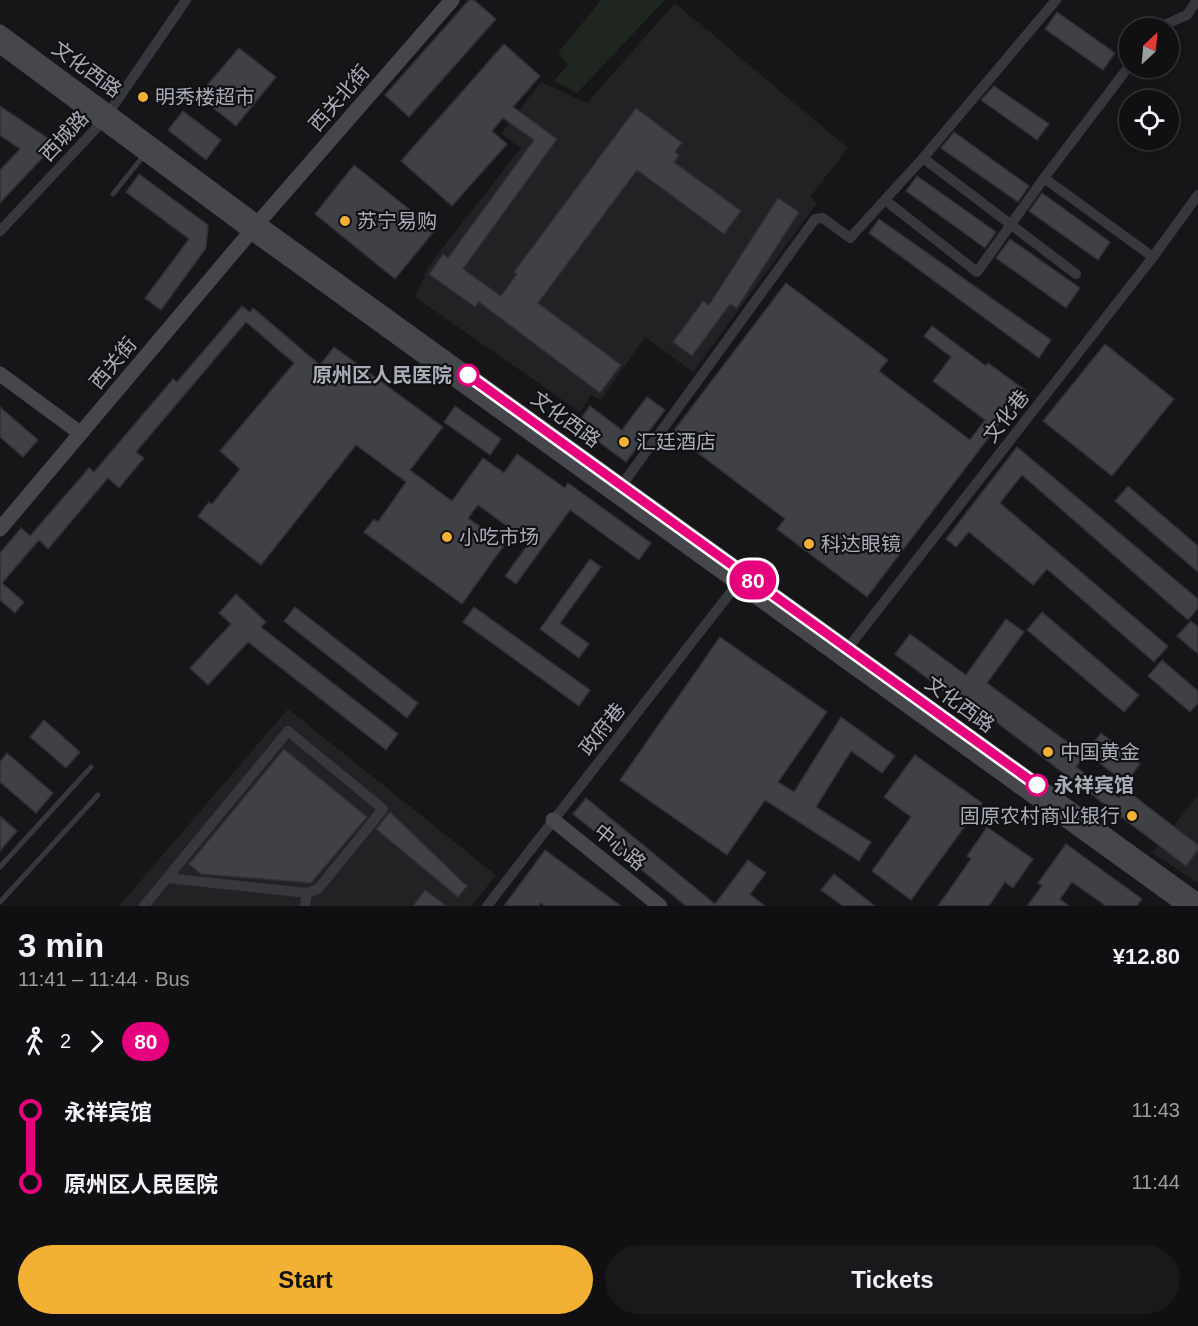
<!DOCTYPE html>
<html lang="en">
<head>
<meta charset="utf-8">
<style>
  body { margin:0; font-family:Arial,"Noto Sans SC",sans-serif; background:#19191b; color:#f1f3f6; height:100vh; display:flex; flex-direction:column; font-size:22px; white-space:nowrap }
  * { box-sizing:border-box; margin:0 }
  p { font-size:20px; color:#9c9d9f }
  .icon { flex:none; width:33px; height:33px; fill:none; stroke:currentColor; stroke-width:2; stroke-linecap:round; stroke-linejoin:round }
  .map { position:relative; height:906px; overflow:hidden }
  .sheet { display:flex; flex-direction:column; background:#101012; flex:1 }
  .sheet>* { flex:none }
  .badge { padding:0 12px; border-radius:20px; font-size:21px; line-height:39px }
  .needle { width:39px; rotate:26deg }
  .buttons { position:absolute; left:1119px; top:18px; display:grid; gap:12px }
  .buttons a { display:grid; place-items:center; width:60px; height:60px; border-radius:50%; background:#101012; box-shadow:0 3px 15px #0003,0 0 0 2px #303032; font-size:30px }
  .map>.badge { position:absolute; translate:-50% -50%; box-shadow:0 0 0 3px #fff }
  .legs { display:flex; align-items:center; gap:9px; height:66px; padding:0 18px; font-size:20px }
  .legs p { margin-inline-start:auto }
  .summary { display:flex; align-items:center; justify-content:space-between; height:102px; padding:0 18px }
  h1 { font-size:33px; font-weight:700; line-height:45px }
  .cta { display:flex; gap:12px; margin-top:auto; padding:12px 18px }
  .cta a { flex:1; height:69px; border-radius:36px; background:#f2b134; color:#111; font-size:24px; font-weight:700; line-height:69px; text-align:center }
  .cta a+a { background:#19191b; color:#f1f3f6 }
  ul { padding:0 18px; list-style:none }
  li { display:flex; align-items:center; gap:21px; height:72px; font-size:22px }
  li i { display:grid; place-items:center; width:9px; height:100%; margin:0 8px; background:currentColor }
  li i::after { content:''; width:15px; height:15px; margin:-8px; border:4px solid; border-radius:50%; background:#101012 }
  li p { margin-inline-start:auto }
  li:first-child i { background:linear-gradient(#0000 50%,currentColor 0) }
  li:last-child i { background:linear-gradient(currentColor 50%,#0000 0) }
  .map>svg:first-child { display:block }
  .built { fill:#222225 }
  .green { fill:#1e261f }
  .building { fill:#404145; stroke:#303034; stroke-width:1.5 }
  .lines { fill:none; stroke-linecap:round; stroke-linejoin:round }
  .lane { stroke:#37383d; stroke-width:5 }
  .street { stroke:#37383d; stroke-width:10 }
  .secondary { stroke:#45474d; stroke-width:15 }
  .line-1-casing { stroke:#fff; stroke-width:14 }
  .line-1 { stroke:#e6007e; stroke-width:9 }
  .poi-dot { fill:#f2b134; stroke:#111113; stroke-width:2 }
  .stop-1-dot { fill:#fff; stroke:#e6007e; stroke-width:3 }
  .labels { text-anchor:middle; stroke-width:4.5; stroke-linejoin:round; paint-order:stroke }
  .street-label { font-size:20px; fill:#a8adb8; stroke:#111113 }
  .poi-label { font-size:20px; fill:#a8adb8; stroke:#111113; text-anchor:start }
  .stop-label { font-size:20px; font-weight:bold; fill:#a8adb8; stroke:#111113; text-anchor:end }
</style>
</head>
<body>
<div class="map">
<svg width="1198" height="906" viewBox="0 0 1198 906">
  <rect width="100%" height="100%" fill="#161618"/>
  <g class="built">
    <path d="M675,3L848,148L810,197L817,203L693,372L645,337L601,400L591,395L580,412L415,297L429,265L521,148L501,134L541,82L587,103Z"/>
    <path d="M288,709L496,875L472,906H119Z"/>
    <path d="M1198,795V883L1152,853Z"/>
  </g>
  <path class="green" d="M601,0H665L577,93L554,81L568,65L558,53Z"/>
  <g class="building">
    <path d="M469,0H474L496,19L409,117L385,95Z"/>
    <path d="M1057,12L1115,53L1103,70L1045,29Z"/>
    <path d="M504,44L540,76L513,107L557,139L463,269L501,296L517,274L514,272L636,108L682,143L675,152L679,155L674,162L741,211L724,234L637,170L538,303L621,365L600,393L479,302L475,307L429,274L443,254L448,258L534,140L503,118L492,131L507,144L452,206L401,161Z"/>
    <path d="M239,48L276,77L236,126L198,96Z"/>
    <path d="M994,86L1049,124L1037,140L981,100Z"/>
    <path d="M0,106L52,141L43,154L44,156L0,203V170L20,149L0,135Z"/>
    <path d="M183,111L221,140L206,160L168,130Z"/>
    <path d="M954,132L1029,186L1018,202L941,148Z"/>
    <path d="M354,165L435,230L395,279L315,214Z"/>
    <path d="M139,174L208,225L206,248L161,310L145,298L189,239L126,192Z"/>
    <path d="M917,176L996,232L985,248L906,191Z"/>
    <path d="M1042,193L1110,242L1098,260L1029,211Z"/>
    <path d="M778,198L799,212L737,308L730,304L692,356L673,342L703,301L709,305Z"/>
    <path d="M879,219L1051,340L1039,358L869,233Z"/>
    <path d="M1010,239L1080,288L1066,308L996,258Z"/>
    <path d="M786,283L888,360L879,371L970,440L985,420L933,381L951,357L924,336L932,326L986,366L988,363L1025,390L867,597L777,529L785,519L672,433Z"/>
    <path d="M242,306L250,312L253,308L320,365L334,347L443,427L410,470L452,501L483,458L504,473L517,454L565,488L568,483L651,543L639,560L570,510L516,584L505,576L532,539L518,528L515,532L478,505L468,518L505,544L462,604L364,532L374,519L378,522L406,482L356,445L261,565L198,516L209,502L212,504L240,469L220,451L294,363L246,322L136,452L144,458L119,488L108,478L48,549L39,540L2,583L24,602L15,613L0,600V553L21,528L30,536L89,468L94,472L173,379L177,382Z"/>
    <path d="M1105,344L1174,399L1112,476L1043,421Z"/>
    <path d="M647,397L665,410L626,462L576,425L590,406L622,430Z"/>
    <path d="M455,406L501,439L490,455L444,422Z"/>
    <path d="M0,407L38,440L23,457L0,437Z"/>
    <path d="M1017,447L1198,599V608L1188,620L1022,475L1000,503L1168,646L1154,662L1047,569L1033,585L969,532L956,547L946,539Z"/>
    <path d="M1128,486L1198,546V572L1115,501Z"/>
    <path d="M590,559L601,567L560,623L589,644L579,658L540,629Z"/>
    <path d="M236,594L266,622L261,627L398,734L386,750L248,642L208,685L190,668L231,624L219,613Z"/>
    <path d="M295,607L418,703L407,718L284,621Z"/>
    <path d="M474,607L590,690L579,706L463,622Z"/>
    <path d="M1042,612L1139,695L1124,712L1027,630Z"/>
    <path d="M1006,619L1024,632L987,683L1085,755L1076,767L1119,798L1125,789L1198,845V850L1186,866L979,709L951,689L947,693L895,654L910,634L966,675Z"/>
    <path d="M1191,621L1198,627V654L1177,636Z"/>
    <path d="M720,637L827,712L778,782L794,792L841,717L895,756L882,773L851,751L816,807L871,842L859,861L765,800L727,855L620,780Z"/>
    <path d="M1162,660L1198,691V703L1190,712L1148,676Z"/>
    <path d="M44,720L80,752L66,768L30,737Z"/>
    <path d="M1101,733L1140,764L1126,783L1086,753Z"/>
    <path d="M284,749L367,817L311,883L201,874L189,864Z"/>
    <path d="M7,753L53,793L36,813L0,782V762Z"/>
    <path d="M915,755L982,803L911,900L872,871L911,817L884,797Z"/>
    <path d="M586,798L715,904L748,860L766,873L750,894L765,906H686L573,814Z"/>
    <path d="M390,812L467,886L458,897L376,829Z"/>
    <path d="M0,816L17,831L0,851Z"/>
    <path d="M987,827L1033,859L1013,888L1005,882L989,906H938L971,859L967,856Z"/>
    <path d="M1066,844L1142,899L1137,906H1106L1072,882L1060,899L1069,906H1027L1042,886L1038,883Z"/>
    <path d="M545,850L621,906H545L541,903L538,906H504Z"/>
    <path d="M834,874L875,906H843L821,890Z"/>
    <path d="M425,890L447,906H413Z"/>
  </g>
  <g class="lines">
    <g class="lane">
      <path d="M113,194L145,154"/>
      <path d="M0,867L91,767"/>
      <path d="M0,902L98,795"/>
    </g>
    <g class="street">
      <path d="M1157,28L1187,15L1197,0"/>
      <path d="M1130,65L1044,178L1153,257"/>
      <path d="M923,158L1076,274"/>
      <path d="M885,200L977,272L1044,178"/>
      <path d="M0,231L103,121L186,0"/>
      <path d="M622,485L815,219L823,218L850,238L923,158L1056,0"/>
      <path d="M844,653L1153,257L1198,195"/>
      <path d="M144,906L167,878L307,893L318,889L383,809L288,731L167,878"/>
      <path d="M305,906L307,893"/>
      <path d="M487,906L741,579"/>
    </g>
    <g class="secondary">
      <path d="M0,32L258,223L1198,901"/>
      <path d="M0,46L251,232L1185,906"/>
      <path d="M0,374L80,433"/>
      <path d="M0,529L258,223L452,0"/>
      <path d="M553,820L660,906"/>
    </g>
  </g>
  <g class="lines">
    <g class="line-1-casing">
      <path id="line-1" d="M468,375L1037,785"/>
    </g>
    <use href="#line-1" class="line-1"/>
  </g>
  <g class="poi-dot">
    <circle cx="143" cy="97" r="6"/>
    <circle cx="345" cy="221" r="6"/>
    <circle cx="624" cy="442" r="6"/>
    <circle cx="447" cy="537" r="6"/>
    <circle cx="809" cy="544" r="6"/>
    <circle cx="1048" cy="752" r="6"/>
    <circle cx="1132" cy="816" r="6"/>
  </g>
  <g class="stop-1-dot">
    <circle cx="468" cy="375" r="10"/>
    <circle cx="1037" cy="785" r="10"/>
  </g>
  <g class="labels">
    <g class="street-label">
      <text transform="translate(87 69) rotate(36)" y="7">文化西路</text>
      <text transform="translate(339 98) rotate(-49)" y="7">西关北街</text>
      <text transform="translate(64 136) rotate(-47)" y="7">西城路</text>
      <text transform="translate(113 363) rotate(-50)" y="7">西关街</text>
      <text transform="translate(1006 416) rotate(-52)" y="7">文化巷</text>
      <text transform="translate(566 419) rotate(36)" y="7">文化西路</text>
      <text transform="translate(960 704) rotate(36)" y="7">文化西路</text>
      <text transform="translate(602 729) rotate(-52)" y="7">政府巷</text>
      <text transform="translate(620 847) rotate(39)" y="7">中心路</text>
    </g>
    <g class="poi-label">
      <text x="155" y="104">明秀楼超市</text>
      <text x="357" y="228">苏宁易购</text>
      <text x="636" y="449">汇廷酒店</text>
      <text x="459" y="544">小吃市场</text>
      <text x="821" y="551">科达眼镜</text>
      <text x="1060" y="759">中国黄金</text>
      <text x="1120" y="823" text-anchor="end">固原农村商业银行</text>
    </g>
    <g class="stop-label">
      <text x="452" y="382">原州区人民医院</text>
      <text x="1054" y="792" text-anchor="start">永祥宾馆</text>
    </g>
  </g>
</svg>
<div class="buttons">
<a><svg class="needle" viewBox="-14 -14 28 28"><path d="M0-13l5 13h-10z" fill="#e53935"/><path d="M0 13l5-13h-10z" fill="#9c9d9f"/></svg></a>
<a><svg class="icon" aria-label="locate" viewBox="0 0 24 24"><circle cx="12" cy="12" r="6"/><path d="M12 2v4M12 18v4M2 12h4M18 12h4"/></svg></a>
</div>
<b class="badge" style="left:753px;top:580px;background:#e6007e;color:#fff">80</b>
</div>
<section class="sheet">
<div class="summary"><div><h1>3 min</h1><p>11:41 – 11:44 · Bus</p></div><b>¥12.80</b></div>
<div class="legs"><svg class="icon" aria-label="walk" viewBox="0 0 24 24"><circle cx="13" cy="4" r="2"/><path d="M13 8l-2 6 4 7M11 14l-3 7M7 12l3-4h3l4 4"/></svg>2<svg class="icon" aria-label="forward" viewBox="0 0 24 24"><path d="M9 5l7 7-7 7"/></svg><b class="badge" style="background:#e6007e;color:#fff">80</b></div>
<ul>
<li><i style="color:#e6007e"></i><b>永祥宾馆</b><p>11:43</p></li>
<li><i style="color:#e6007e"></i><b>原州区人民医院</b><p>11:44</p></li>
</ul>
<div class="cta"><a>Start</a><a>Tickets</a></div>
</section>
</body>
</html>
